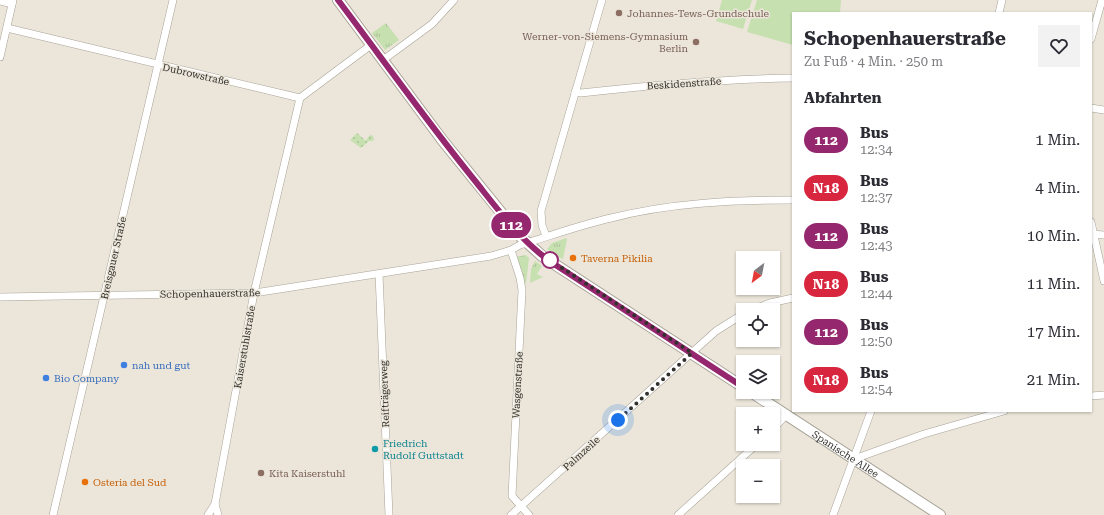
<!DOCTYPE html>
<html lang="de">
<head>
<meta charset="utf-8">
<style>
  body { margin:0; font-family:"Roboto Serif",serif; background:#f2f2f3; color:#2b2b33; height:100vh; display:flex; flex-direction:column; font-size:15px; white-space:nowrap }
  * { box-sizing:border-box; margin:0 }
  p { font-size:13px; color:#7c7c81 }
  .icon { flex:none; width:22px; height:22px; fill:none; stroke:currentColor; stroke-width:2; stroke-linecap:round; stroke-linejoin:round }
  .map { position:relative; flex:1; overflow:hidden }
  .side { position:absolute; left:792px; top:12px; width:300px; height:400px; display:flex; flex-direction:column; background:#fff; border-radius:0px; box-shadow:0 1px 3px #0004 }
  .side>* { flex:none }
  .badge { padding:0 8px; border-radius:13px; font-size:14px; line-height:26px }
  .needle { width:26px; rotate:212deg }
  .tools { position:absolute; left:736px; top:251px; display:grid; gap:8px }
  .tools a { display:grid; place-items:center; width:44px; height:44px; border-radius:0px; background:#fff; box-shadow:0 1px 3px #0004; font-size:20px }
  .you { position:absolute; width:20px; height:20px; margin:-10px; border:3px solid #fff; border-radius:50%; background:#1a73e8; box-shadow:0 0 0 6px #1a73e833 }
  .map>.badge { position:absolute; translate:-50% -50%; box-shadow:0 0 0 2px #fff }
  h2 { padding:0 12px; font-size:15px; line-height:36px }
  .round { display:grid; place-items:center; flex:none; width:42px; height:42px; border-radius:0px; background:#f2f2f3 }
  .summary { display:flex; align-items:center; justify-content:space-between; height:68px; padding:0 12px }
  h1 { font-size:19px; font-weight:700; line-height:30px }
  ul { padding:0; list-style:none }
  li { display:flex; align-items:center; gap:12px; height:48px; padding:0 12px }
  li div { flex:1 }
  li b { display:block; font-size:15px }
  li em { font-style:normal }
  li .badge { min-width:44px; font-weight:700; text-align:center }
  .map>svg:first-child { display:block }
  .grass { fill:url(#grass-tufts) }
  .park { fill:url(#park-dots) }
  .pitch { fill:#c6e0b0 }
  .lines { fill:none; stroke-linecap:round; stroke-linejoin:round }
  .street-casing { stroke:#a8a398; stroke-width:8 }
  .secondary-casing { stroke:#a8a398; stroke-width:12 }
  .street { stroke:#fff; stroke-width:7 }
  .secondary { stroke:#fff; stroke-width:10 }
  .line-casing { stroke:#fff; stroke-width:9 }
  .line { stroke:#95276e; stroke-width:6 }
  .walk { stroke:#32302c; stroke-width:4; stroke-dasharray:0 7.2 }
  .education-dot { fill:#8d6e63; stroke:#ece6da; stroke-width:1.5 }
  .food-dot { fill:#e8710a; stroke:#ece6da; stroke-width:1.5 }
  .stop-dot { fill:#fff; stroke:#95276e; stroke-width:2 }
  .shop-dot { fill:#3f7fe0; stroke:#ece6da; stroke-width:1.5 }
  .culture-dot { fill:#0f9aa8; stroke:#ece6da; stroke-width:1.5 }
  .labels { text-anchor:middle; stroke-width:3; stroke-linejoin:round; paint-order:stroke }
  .education-label { font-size:10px; fill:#785e54; stroke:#ece6da; text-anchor:start }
  .street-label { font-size:10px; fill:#32302c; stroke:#ece6da }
  .food-label { font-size:10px; fill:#c56008; stroke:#ece6da; text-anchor:start }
  .shop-label { font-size:10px; fill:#366cbe; stroke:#ece6da; text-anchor:start }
  .culture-label { font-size:10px; fill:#0d838f; stroke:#ece6da; text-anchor:start }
</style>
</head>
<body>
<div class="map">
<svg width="1104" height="515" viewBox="0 0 1104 515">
  <defs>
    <pattern id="grass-tufts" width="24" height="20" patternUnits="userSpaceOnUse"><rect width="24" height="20" fill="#c6e0b0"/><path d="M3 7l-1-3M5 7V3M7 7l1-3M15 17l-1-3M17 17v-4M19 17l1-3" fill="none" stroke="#abc098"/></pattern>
    <pattern id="park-dots" width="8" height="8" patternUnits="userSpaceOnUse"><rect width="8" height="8" fill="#c6e0b0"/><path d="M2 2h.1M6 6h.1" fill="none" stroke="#abc098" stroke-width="1.8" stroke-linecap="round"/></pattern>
  </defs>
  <rect width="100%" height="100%" fill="#ece6da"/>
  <g class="grass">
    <path d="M386,23L399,40L385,50L372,33Z"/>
    <path d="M567,239L563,259L553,254L547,249L552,243L566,238Z"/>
    <path d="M526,255L529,258L526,285L516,257Z"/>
    <path d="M535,261L542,266L537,274L543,277L530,283L531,269Z"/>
  </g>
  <path class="park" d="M357,133L366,141L369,136L371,135L373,136L374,140L372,141H369L361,148L350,140Z"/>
  <g class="pitch">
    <path d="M722,0H752L743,29L716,21Z"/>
    <path d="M757,0H841L840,13H793V45L747,32Z"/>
  </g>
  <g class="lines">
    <g class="street-casing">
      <g id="street">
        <path d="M0,1L12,4"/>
        <path d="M999,13L1002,0"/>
        <path d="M7,28L300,98L371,45"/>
        <path d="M1091,39L1102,0"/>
        <path d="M0,57L13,0"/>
        <path d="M383,60L432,24L454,0"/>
        <path d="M575,92L581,93C652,85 722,79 793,78"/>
        <path d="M1091,108L1104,110"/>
        <path d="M1091,222L1104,281"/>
        <path d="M1091,234L1104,235"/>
        <path d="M546,236L542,225L541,211L602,0"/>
        <path d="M511,250L520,278L522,290L512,496L529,515"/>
        <path d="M379,274L389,515"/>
        <path d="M0,297L254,293L491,256L511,250L520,245C550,236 580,225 611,218C670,203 732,200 793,200"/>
        <path d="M752,310L770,303L793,298"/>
        <path d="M1091,396L1104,395"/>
        <path d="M773,429L786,415"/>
        <path d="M854,459L924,434L1004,411"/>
        <path d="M215,504L218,515"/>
        <path d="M53,515L173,0"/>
        <path d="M208,515L215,504L254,293L300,98"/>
        <path d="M511,515L716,331L743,314"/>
        <path d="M678,515L757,444"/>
        <path d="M833,515L871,411"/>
      </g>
    </g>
    <g class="secondary-casing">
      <g id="secondary">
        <path d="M338,0L443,141L521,237L542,256L743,387"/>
        <path id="s1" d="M751,392L940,515"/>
      </g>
    </g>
    <use href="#street" class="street"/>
    <use href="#secondary" class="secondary"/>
  </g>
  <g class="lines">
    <g class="line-casing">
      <path id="line" d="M338,0C384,61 428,123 476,182C499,211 521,241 551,262L743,387"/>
    </g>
    <use href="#line" class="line"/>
    <path class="walk" d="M550,260L692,353L618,420"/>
  </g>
  <g class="education-dot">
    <circle cx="619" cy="13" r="4"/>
    <circle cx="696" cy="42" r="4"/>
    <circle cx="261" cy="473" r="4"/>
  </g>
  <g class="food-dot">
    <circle cx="573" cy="258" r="4"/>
    <circle cx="85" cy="482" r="4"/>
  </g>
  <circle class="stop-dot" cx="550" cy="260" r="8"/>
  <g class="shop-dot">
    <circle cx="124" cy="365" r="4"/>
    <circle cx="46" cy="378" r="4"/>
  </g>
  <circle class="culture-dot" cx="375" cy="449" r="4"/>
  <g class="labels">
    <g class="education-label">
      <text x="627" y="17">Johannes-Tews-Grundschule</text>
      <text x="688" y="40" text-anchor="end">Werner-von-Siemens-Gymnasium<tspan x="688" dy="12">Berlin</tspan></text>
      <text x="269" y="477">Kita Kaiserstuhl</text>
    </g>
    <g class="street-label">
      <text transform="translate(196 74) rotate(13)" y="4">Dubrowstraße</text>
      <text transform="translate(684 83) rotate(-4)" y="4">Beskidenstraße</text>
      <text transform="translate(113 258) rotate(-77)" y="4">Breisgauer Straße</text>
      <text transform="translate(210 293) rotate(-1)" y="4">Schopenhauerstraße</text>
      <text transform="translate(244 347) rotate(-80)" y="4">Kaiserstuhlstraße</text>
      <text transform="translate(517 385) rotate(-87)" y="4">Wasgenstraße</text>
      <text transform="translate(384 394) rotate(-92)" y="4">Reifträgerweg</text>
      <text transform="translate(581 453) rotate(-42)" y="4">Palmzeile</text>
      <text dy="4" stroke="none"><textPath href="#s1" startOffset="113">Spanische Allee</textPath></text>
    </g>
    <g class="food-label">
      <text x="581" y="262">Taverna Pikilia</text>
      <text x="93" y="486">Osteria del Sud</text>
    </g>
    <g class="shop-label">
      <text x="132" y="369">nah und gut</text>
      <text x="54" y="382">Bio Company</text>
    </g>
    <g class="culture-label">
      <text x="383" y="447">Friedrich<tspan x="383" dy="12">Rudolf Guttstadt</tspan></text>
    </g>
  </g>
</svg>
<div class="tools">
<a><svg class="needle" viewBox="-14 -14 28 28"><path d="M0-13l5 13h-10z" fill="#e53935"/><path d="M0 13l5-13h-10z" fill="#7c7c81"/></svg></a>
<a><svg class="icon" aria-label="locate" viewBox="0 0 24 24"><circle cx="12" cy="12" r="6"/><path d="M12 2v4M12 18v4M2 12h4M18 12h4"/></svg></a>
<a><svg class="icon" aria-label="layers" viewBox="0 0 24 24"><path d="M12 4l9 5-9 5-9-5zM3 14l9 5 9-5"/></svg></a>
<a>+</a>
<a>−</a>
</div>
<div class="you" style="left:618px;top:420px"></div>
<b class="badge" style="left:511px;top:225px;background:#95276e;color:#fff">112</b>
<section class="side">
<div class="summary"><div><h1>Schopenhauerstraße</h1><p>Zu Fuß · 4 Min. · 250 m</p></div><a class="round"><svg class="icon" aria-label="heart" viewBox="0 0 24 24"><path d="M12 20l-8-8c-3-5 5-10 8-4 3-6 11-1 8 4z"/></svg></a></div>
<h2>Abfahrten</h2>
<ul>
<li><span class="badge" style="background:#95276e;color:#fff">112</span><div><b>Bus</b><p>12:34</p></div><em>1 Min.</em></li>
<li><span class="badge" style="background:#d7263d;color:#fff">N18</span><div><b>Bus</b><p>12:37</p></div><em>4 Min.</em></li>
<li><span class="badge" style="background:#95276e;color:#fff">112</span><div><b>Bus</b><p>12:43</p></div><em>10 Min.</em></li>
<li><span class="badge" style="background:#d7263d;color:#fff">N18</span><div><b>Bus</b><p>12:44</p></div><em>11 Min.</em></li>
<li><span class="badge" style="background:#95276e;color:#fff">112</span><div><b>Bus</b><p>12:50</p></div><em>17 Min.</em></li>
<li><span class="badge" style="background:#d7263d;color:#fff">N18</span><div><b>Bus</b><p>12:54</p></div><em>21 Min.</em></li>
</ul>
</section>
</div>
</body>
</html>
